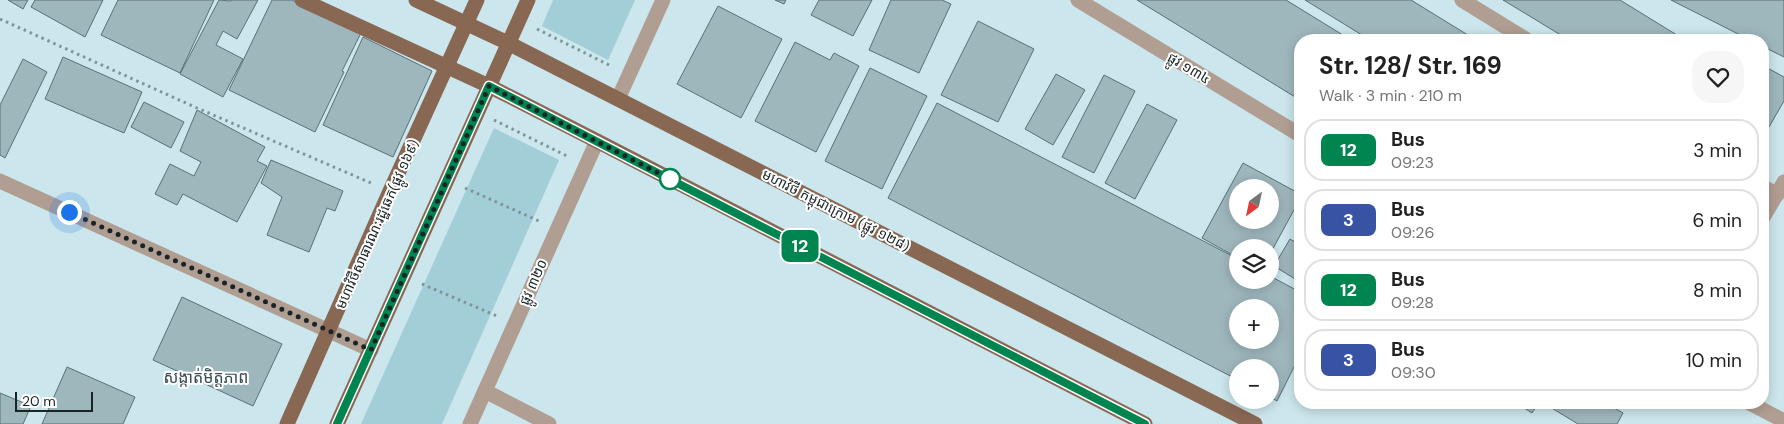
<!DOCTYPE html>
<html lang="en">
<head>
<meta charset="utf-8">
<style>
  body { margin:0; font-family:"DM Sans","Noto Sans Khmer",sans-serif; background:#f6f6f6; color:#222; height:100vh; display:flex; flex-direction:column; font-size:19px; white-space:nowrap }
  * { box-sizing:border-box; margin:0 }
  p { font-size:16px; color:#767676 }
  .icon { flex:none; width:28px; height:28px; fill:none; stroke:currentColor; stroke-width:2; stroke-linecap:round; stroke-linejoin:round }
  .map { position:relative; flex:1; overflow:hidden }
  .drawer { position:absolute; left:1294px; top:34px; width:475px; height:375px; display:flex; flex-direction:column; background:#fff; border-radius:20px; box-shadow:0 2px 12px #0003 }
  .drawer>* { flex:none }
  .badge { padding:0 10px; border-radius:8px; font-size:18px; line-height:32px }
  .needle { width:32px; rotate:213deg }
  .buttons { position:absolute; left:1229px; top:179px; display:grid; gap:10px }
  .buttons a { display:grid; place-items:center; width:50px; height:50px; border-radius:50%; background:#fff; box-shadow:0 2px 12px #0003; font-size:25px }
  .scale { position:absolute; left:15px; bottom:12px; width:78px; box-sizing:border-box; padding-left:5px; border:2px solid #1a2426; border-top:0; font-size:14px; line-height:18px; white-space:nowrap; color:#1a2426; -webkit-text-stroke:4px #fff; paint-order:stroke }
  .you { position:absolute; width:25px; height:25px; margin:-12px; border:4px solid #fff; border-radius:50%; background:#1a73e8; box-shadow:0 0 0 8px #1a73e833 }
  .map>.badge { position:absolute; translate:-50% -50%; box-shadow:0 0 0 2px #fff }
  .round { display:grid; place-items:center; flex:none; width:52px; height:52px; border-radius:20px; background:#f6f6f6 }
  .headline { display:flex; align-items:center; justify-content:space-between; height:85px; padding:0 25px }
  h1 { font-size:24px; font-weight:700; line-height:38px }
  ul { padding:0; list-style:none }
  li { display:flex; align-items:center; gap:15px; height:62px; margin:0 10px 8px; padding:0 15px; border:2px solid #e0e0e0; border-radius:20px }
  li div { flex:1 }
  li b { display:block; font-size:19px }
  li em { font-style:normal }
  li .badge { min-width:55px; font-weight:700; text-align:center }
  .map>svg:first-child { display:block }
  .green { fill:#a2ced8 }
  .building { fill:#9eb7bd; stroke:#587076; fill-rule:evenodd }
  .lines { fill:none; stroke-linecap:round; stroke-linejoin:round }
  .path { stroke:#809398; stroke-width:3; stroke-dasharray:2.5 4; stroke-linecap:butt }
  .minor { stroke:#b19e93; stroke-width:15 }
  .major { stroke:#886753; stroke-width:15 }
  .line-casing { stroke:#fff; stroke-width:11 }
  .line { stroke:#008550; stroke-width:8 }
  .walk { stroke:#1a2426; stroke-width:5; stroke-dasharray:0 9 }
  .stop-dot { fill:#fff; stroke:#008550; stroke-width:2.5 }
  .labels { text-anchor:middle; stroke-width:4; stroke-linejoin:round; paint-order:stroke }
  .street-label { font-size:14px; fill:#1a2426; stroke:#fff }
  .quarter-label { font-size:16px; fill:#374e54; stroke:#fff }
</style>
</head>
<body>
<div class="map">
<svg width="1784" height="424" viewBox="0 0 1784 424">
  <rect width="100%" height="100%" fill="#cbe6ec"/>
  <g class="green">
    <path d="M553,0H635L608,60L542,26Z"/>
    <path d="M494,128L559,160L442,424H361Z"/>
  </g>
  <g class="building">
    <path d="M8,0H28L23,9Z"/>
    <path d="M35,0H103L85,37L31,7Z"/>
    <path d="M118,0H214L180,73L101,35Z"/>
    <path d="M219,0L231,1V0H258L237,39L223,31L216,45L243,59L223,97L180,74Z"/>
    <path d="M272,0H292L361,33L342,71L344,72L315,132L229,90Z"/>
    <path d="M775,0H786L784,4Z"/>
    <path d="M819,0H872L853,36L811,15Z"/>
    <path d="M891,0H942L951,4L919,73L869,50Z"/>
    <path d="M1137,0H1286L1351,40H1300V100Z"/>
    <path d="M1305,0H1411L1476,40H1370Z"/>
    <path d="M1503,0H1620L1685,40H1569Z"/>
    <path d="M1671,0H1784V57L1762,46V40H1750Z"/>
    <path d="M718,6L782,39L741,118L677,84Z"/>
    <path d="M978,21L1034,49L998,122L941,95Z"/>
    <path d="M363,37L432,71L393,157L323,125Z"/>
    <path d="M795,42L830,60L834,53L859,66L816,152L755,121Z"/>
    <path d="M63,57L142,92L124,133L45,99Z"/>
    <path d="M23,59L47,72L5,158L0,155V105Z"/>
    <path d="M1762,65L1784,77V101L1762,139Z"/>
    <path d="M870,68L927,96L882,189L825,161Z"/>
    <path d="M1056,74L1085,90L1053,145L1025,129Z"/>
    <path d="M1104,75L1135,91L1094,173L1062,157Z"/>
    <path d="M144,102L184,122L171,148L131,127Z"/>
    <path d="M937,103L1238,259V280H1270V276L1300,292V355L1277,401L1270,397V368H1238V380L888,198ZM1238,308H1270V340H1238Z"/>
    <path d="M1147,104L1177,120L1135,199L1105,183Z"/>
    <path d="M197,110L265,147L257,161L267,166L237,222L183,194L177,205L155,194L170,164L194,176L201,162L180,151Z"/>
    <path d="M271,160L343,191L335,211L327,208L309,252L267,235L282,197L261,183Z"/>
    <path d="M1243,163L1300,194V199L1270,254V248H1238V258L1202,238ZM1238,188H1270V220H1238Z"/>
    <path d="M1290,239L1300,245V282L1274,266Z"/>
    <path d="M182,297L282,344L253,406L153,360Z"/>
    <path d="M67,367L135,397L123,424H42Z"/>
    <path d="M0,393L31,406L23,424H0Z"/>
    <path d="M1515,402H1539L1532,413Z"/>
    <path d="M1553,402H1604L1623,413L1617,424H1578L1550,407Z"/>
  </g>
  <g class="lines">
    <g class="path">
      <path d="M0,19L197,108L371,183"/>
      <path d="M537,29L611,66"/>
      <path d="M494,120L567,156"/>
      <path d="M465,188L539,221"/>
      <path d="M422,284L497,316"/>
    </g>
    <g class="minor">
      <path d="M1078,0L1300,135"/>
      <path d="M1462,0L1527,40"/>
      <path d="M618,99L663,0"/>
      <path d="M0,181L371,350"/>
      <path d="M1762,186L1777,195"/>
      <path d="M1762,219L1784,182"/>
      <path d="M485,391L549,424"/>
      <path d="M1748,402L1784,421"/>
      <path d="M470,424L597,141"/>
    </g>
    <g class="major">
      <path d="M302,0L489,86L597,141L1145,424"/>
      <path d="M416,0L508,43L1255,424"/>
      <path d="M287,424L390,191L477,0"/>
      <path d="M337,424L528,0"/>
    </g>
  </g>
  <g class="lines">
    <g class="line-casing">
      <path id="line" d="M337,424L489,86L1145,424"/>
    </g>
    <use href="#line" class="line"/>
    <path class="walk" d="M69,212L371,350L489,86L670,179"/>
  </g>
  <circle class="stop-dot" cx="670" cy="179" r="10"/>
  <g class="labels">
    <g class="street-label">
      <text transform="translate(1189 68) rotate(31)" y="5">ផ្លូវ ១៣៤</text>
      <text transform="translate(836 210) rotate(27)" y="5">មហាវិថី កម្ពុជាក្រោម (ផ្លូវ ១២៨)</text>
      <text transform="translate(377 224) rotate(-66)" y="5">មហាវិថីសាធារណៈរដ្ឋឆេក(ផ្លូវ ១៦៩)</text>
      <text transform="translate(533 282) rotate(-66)" y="5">ផ្លូវ ៣២០</text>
    </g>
    <g class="quarter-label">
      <text x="206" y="383">សង្កាត់មិត្តភាព</text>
    </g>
  </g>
</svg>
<div class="buttons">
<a><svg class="needle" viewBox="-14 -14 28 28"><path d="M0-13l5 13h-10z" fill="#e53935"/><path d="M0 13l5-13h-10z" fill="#767676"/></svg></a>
<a><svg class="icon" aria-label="layers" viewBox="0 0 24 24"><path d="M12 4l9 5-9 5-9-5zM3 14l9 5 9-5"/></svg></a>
<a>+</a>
<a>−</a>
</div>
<div class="scale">20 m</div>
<div class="you" style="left:69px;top:212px"></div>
<b class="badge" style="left:800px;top:246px;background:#008550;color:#fff">12</b>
<section class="drawer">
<div class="headline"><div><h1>Str. 128/ Str. 169</h1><p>Walk · 3 min · 210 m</p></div><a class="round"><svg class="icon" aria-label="heart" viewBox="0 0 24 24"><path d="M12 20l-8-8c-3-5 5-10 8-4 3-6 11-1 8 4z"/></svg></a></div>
<ul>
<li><span class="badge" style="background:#008550;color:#fff">12</span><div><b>Bus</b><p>09:23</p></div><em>3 min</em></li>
<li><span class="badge" style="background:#3853a4;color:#fff">3</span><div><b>Bus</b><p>09:26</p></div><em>6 min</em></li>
<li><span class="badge" style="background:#008550;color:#fff">12</span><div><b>Bus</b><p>09:28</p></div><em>8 min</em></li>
<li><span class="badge" style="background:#3853a4;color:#fff">3</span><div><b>Bus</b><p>09:30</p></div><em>10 min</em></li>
</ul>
</section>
</div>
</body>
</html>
